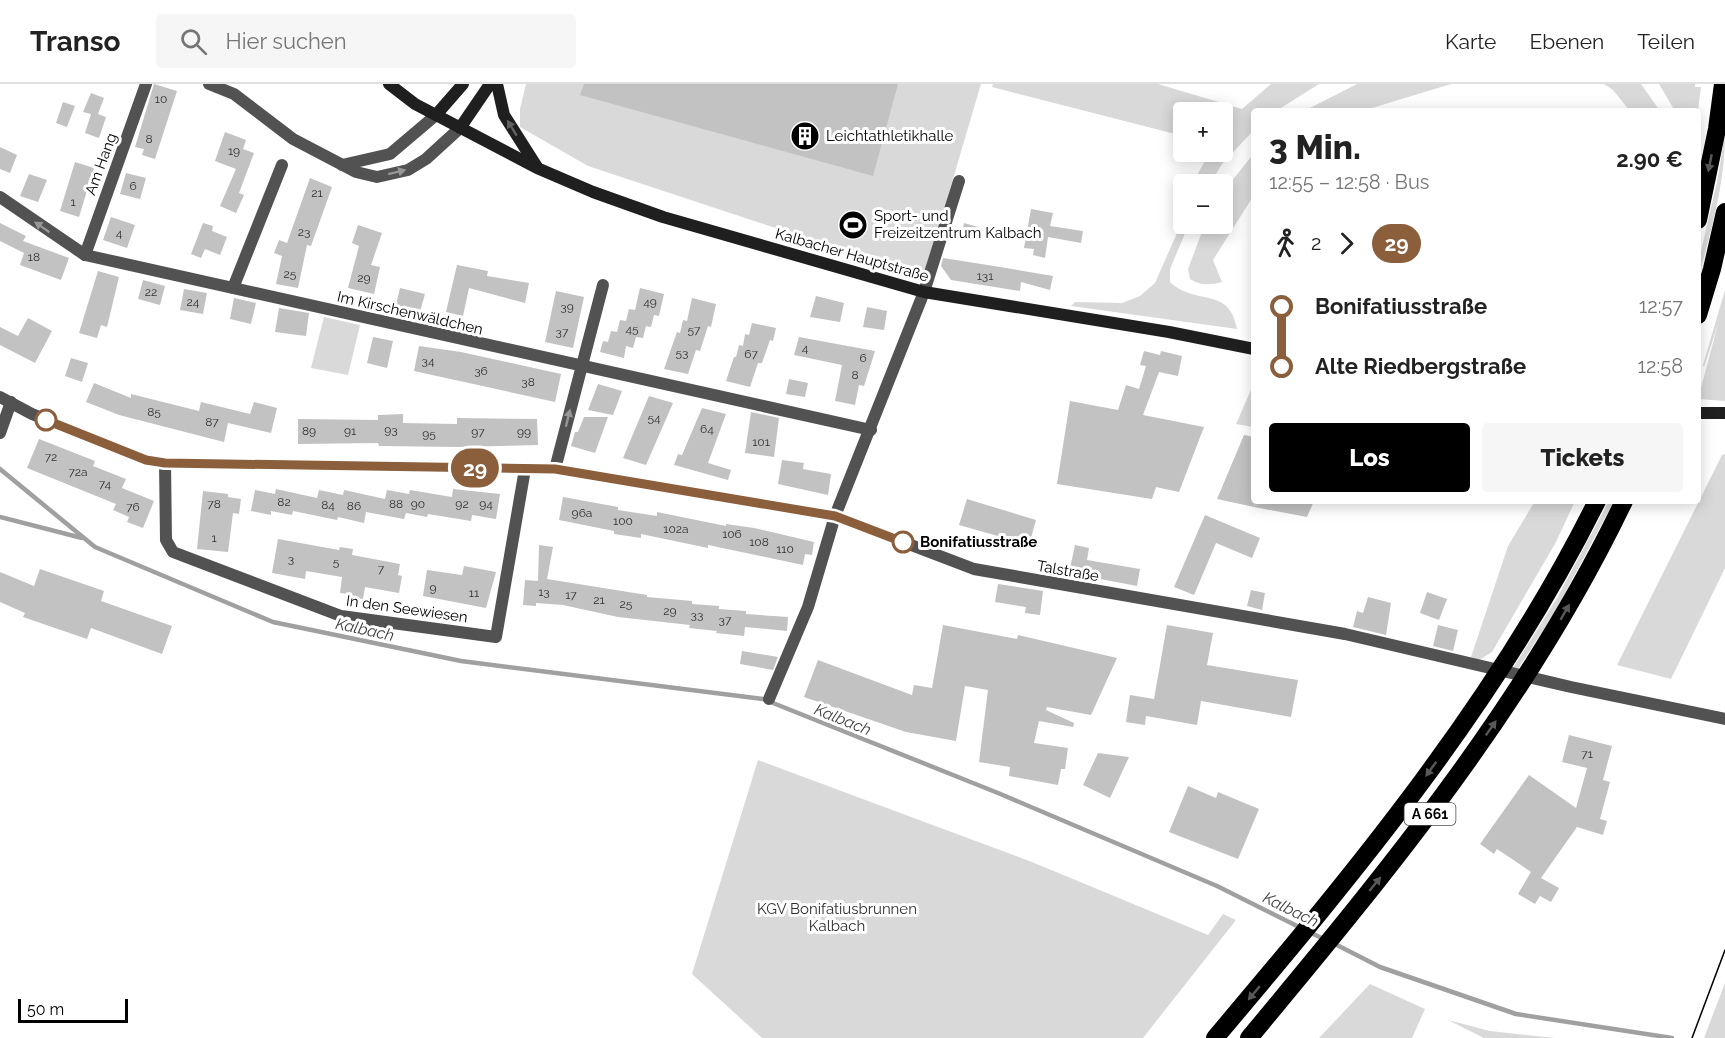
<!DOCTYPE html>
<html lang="de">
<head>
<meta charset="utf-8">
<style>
  body { margin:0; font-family:Raleway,sans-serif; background:#f6f6f6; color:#222; height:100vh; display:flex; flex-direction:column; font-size:22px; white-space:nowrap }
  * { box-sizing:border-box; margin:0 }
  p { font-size:20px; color:#767676 }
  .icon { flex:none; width:33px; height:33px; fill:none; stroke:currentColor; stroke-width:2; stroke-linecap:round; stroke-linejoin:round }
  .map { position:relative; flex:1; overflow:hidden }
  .details { position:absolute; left:1251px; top:24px; width:450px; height:396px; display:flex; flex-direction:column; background:#fff; border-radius:6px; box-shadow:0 3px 15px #0003 }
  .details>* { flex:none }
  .badge { padding:0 12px; border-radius:20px; font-size:21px; line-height:39px }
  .tools { position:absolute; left:1173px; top:18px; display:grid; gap:12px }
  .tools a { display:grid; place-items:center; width:60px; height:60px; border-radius:6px; background:#fff; box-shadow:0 3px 15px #0003; font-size:30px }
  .scale { position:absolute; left:18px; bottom:15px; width:110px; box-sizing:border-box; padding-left:6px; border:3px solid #000; border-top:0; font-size:16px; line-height:21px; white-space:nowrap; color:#000; -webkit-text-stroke:4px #fff; paint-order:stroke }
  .map>.badge { position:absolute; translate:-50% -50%; box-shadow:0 0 0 3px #fff }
  .legs { display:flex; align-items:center; gap:9px; height:66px; padding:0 18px; font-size:20px }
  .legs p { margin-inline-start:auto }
  .head { display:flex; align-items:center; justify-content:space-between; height:102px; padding:0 18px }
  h1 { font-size:33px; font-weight:800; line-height:45px }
  .button { display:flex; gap:12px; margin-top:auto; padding:12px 18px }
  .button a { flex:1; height:69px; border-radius:6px; background:#000; color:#fff; font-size:24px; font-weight:800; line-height:69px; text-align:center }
  .button a+a { background:#f6f6f6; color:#222 }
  ul { padding:0 18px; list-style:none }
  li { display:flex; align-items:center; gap:21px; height:60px; font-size:22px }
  li i { display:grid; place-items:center; width:9px; height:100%; margin:0 8px; background:currentColor }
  li i::after { content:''; width:15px; height:15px; margin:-8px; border:4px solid; border-radius:50%; background:#fff }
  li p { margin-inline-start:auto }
  li:first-child i { background:linear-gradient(#0000 50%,currentColor 0) }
  li:last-child i { background:linear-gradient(currentColor 50%,#0000 0) }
  header { display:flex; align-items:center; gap:36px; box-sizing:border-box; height:84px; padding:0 30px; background:#fff; border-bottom:2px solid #e0e0e0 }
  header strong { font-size:28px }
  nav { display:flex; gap:33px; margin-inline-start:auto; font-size:21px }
  .search { width:420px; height:54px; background:#f6f6f6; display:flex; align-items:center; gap:15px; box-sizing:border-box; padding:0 21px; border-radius:6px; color:#767676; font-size:22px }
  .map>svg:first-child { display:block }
  .green { fill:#d9d9d9 }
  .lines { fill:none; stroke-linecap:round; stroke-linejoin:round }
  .stream { stroke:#a0a0a0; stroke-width:4.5 }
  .building { fill:#c2c2c2 }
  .street { stroke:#525252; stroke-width:12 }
  .secondary { stroke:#1f1f1f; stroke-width:12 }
  .highway { stroke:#000; stroke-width:18 }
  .tram { stroke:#000; stroke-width:1.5 }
  .oneway { fill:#626262 }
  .oneway2 { fill:#595959 }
  .oneway3 { fill:#979797 }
  .line-1-casing { stroke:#fff; stroke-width:14 }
  .line-1 { stroke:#8b5e3c; stroke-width:9 }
  .stop-1-dot { fill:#fff; stroke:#8b5e3c; stroke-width:3 }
  .labels { text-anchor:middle; stroke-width:6; stroke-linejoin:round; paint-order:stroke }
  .number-label { font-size:12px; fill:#303030 }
  .shield { fill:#fff; stroke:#4c4c4c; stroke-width:1.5 }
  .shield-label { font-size:14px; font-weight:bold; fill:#000 }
  .poi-label { font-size:15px; fill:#000; stroke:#fff; text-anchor:start }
  .street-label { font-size:15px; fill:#000; stroke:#fff }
  .stop-label { font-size:15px; font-weight:bold; fill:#000; stroke:#fff; text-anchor:start }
  .park-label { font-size:15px; fill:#303030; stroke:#fff }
  .water-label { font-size:16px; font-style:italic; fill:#414141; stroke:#fff }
</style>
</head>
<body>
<header>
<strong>Transo</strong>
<div class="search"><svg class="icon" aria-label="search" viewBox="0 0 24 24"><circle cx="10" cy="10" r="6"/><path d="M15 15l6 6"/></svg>Hier suchen</div>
<nav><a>Karte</a><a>Ebenen</a><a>Teilen</a></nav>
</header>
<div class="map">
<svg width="1725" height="954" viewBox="0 0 1725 954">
  <rect width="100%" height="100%" fill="#fff"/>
  <g class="green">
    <path d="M526,0H981L924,193L588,82L520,43V25Z"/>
    <path d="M993,0H1158L1242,25L1271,0H1319L1276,27H1254V46L1222,80L1210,100H1192L1210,68H1222V28H1184L1183,52L992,3Z"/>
    <path d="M1357,0H1451L1362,27H1304Z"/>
    <path d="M1604,0H1641L1660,27H1630L1613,6Z"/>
    <path d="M1659,0H1695V3H1701L1698,27H1675Z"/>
    <path d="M1725,51C1725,100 1711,147 1698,195V180L1717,98Z"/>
    <path d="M1254,69V111L1213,176L1222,198C1210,201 1201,202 1190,195L1188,185L1205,140H1222L1223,108Z"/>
    <path d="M1183,115L1184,140H1189L1170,185V198C1197,223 1229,201 1237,245L1071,222L1075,218L1122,219L1140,212L1155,199L1181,140L1178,126Z"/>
    <path d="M1725,206V317L1698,315L1718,240L1704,283L1703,281Z"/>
    <path d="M324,233L360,241L348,291L311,284Z"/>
    <path d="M1254,299V340L1253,343L1236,340Z"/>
    <path d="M1725,370V484L1671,595L1617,581L1722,371Z"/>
    <path d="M1535,417H1575L1556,458L1492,568L1479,576L1471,573L1508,462Z"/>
    <path d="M1609,417H1614L1556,526L1518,585L1513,584L1557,514Z"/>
    <path d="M758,676L1032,778L1208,851L1223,830L1236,836L1143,954H762L692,890Z"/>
    <path d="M1725,899V954H1704Z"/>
    <path d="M1370,900L1425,925L1412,954H1319Z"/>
    <path d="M1448,936L1490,947L1555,954H1484Z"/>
  </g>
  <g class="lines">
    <g class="stream">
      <path d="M0,385L95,463L273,538L461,577L763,615L998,709L1217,802L1301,844"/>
      <path d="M0,433L82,454"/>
      <path d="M1309,848L1326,856"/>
      <path d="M1333,859L1380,883L1516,930L1672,954"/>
    </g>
  </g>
  <g class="building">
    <path d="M154,0L177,7L155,75L142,71L144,65L135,63Z"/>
    <path d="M584,0H898L873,92L580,11Z"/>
    <path d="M91,9L104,14L98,30L106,33L99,54L85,49L91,30L83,28Z"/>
    <path d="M63,18L75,22L67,43L56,39Z"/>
    <path d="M225,48L246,56L243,65L254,69L239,109L244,111L236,129L220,122L236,85L215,77Z"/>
    <path d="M0,63L17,71L10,89L0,85Z"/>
    <path d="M75,78L94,84L79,133L60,127Z"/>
    <path d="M126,89L146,94L140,115L120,110Z"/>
    <path d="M29,90L47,96L38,118L20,112Z"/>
    <path d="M310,94L332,103L311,162L307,161L298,204L276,200L282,172L274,169L279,156L287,159Z"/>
    <path d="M1031,125L1053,129L1050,142L1083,147L1081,159L1048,153L1045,174L1033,171L1034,165L1024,164Z"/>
    <path d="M111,133L135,141L127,164L103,156Z"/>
    <path d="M0,139L26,152L23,157L69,174L61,196L20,181L24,169L0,157Z"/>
    <path d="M203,139L213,142L212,147L227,153L220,171L205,165L201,174L191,170Z"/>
    <path d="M964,139L978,143L975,156L961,153Z"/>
    <path d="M358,141L382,149L371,181L380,183L374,210L348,204L359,162L352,159Z"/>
    <path d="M943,174L994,182L1053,192L1050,206L1021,198L1020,207L951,196L941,182Z"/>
    <path d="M457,181L488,187L487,192L529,199L525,219L469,204L463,232L446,228Z"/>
    <path d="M98,187L119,193L107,243L101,241L97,254L79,249Z"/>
    <path d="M143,196L165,202L160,221L138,215Z"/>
    <path d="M400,204L425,210L419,231L395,225Z"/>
    <path d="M640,204L664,210L659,232L654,231L651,243L646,242L643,254L636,253L633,264L626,262L624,274L600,268L603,257L608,258L611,247L617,248L620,236L626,237L629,225L635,226Z"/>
    <path d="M184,205L207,209L203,230L180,226Z"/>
    <path d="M556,207L584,213L573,264L545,258Z"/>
    <path d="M816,212L844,219L840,238L810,233Z"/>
    <path d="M234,214L256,219L251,240L230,235Z"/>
    <path d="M692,214L716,220L711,243L708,242L700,267L696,266L688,290L664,285L677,248L680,249L683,236L687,237Z"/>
    <path d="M867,223L887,227L884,246L863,243Z"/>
    <path d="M279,224L309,229L306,252L275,248Z"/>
    <path d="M28,234L52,247L35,279L0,261V243L18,252Z"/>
    <path d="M752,239L776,244L773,257L770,256L762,279H758L750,303L726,297L734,273H736L739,261L743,262L745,250L749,251Z"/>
    <path d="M373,253L393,257L387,284L367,279Z"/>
    <path d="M799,253L875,267L864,302L859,301L855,321L835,317L842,281L794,271Z"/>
    <path d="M419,262L461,268L561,290L555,318L414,287Z"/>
    <path d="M1144,267L1160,271L1161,267L1182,272L1178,292L1159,288L1143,331L1204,343L1179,408L1156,403L1152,415L1057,400L1070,317L1118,326L1126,301L1139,305L1146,282L1140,281Z"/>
    <path d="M71,274L88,279L82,298L65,292Z"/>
    <path d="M789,295L808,299L805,313L786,310Z"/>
    <path d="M94,299L131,314V310L199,327L201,318L250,330L254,318L277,324L271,349L228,339L224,358L119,331L86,318Z"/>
    <path d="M598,300L622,307L613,331L588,326Z"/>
    <path d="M649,312L673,319L646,381L623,374Z"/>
    <path d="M702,324L726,330L708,379L731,386L728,396L674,381L678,370L682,371Z"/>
    <path d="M751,328L779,334L774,373L745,369Z"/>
    <path d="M403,330V339L457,340V334L537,335L538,361L458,363L379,362L378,359L298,360V335L378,336V331Z"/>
    <path d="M584,333H608L595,369L571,362L575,348H578Z"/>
    <path d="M1244,351L1254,353V423L1217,415Z"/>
    <path d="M39,355L95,377L93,382L126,395L122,404L154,417L143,444L127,438L129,433L113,426L116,420L27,384Z"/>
    <path d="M782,376L804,379L803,385L831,390L828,411L778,400Z"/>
    <path d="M276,405L317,414L319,406L343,411L344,406L385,415L387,406L409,410L410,406L452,413L453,405L500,410L496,435L472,431L471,437L428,430L427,433L406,429L404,435L366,428L364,439L338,433L337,436L293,427L292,431L271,427V431L251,427L255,406L275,410Z"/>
    <path d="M203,407L228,410V413L241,415L239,430L233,429L228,468L197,465Z"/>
    <path d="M563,413L618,423V426L657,432V428L726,442V440L754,444L814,458L812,471L805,470L803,481L708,461V464L641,450V454L614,450V447L559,436Z"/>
    <path d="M967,415L1036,436L1029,461L959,441Z"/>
    <path d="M1255,417H1314L1307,433L1254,423Z"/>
    <path d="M1205,431L1260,454L1252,474L1216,459L1194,511L1174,503Z"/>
    <path d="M278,455L339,466L340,463L353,465L352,471L400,480L398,491L402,492L399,509L365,503L363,515L349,513V510L340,509L342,493L306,487L305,495L272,489Z"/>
    <path d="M539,461L553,463L547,495L647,511V513L692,517V520L719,522V525L746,527V530L788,533L787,547L745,543L744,552L716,549L717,547L689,544L690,541L618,533L563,521L536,519V522L523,521L525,496L538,497Z"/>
    <path d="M1075,461L1089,464L1087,476L1140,485L1137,502L1069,489Z"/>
    <path d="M464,482L496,488L486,524L423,512L427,486L462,491Z"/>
    <path d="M40,485L104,507L101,517L172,542L162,570L91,544L87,555L23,533L25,529L0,518V488L34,502Z"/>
    <path d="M998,500L1043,507L1040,531L1025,529L1026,523L995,518Z"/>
    <path d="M1251,506L1265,509L1262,526L1247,522Z"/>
    <path d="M1427,508L1447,515L1439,536L1420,529Z"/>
    <path d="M1368,513L1391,519L1386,551L1353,543L1357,527L1363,529Z"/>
    <path d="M943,541L1017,555L1018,551L1117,574L1091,631L1047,623L1046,626L1074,639L1073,643L1039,637L1034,659L1068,664L1065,685H1061L1058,701L1009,692L1010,683L979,678L988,606L965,602L956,657L906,648L804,613L818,576L912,611L914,601L932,604Z"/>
    <path d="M1167,541L1213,549L1207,581L1298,596L1291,633L1201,617L1197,641L1146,632L1145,641L1126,638L1130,611L1154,615Z"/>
    <path d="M1438,541L1458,546L1453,567L1433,562Z"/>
    <path d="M742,567L778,573L773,586L740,580Z"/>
    <path d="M1569,651L1612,662L1603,696L1610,698L1600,735L1607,737L1603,751L1577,743L1541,794L1559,804L1551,818L1540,812L1535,820L1518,810L1531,788L1497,765L1494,770L1480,760L1529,691L1576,724L1587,684L1562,678Z"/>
    <path d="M1098,669L1129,673L1110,714L1083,701Z"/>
    <path d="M1188,702L1216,714L1218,708L1259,725L1238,775L1169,748Z"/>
  </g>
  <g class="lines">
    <g class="street">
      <path d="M209,0L234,10L293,55L356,88L377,93L408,86L426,75L460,44"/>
      <path d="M342,81L390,70L436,31"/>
      <path d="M0,113L85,171L871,346"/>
      <path d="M85,171L146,0"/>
      <path d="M233,204L282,81"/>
      <path d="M0,313L32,330L146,376L165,379L555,385L599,392L835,432L974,485L1345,550L1571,603L1725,635"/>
      <path d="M0,349L11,318"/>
      <path d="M165,379L166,456L173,468L341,532L496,553L525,385"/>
      <path d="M555,385L603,201"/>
      <path d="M769,615L808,523L835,432L924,208L959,97"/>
    </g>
    <g class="secondary">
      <path d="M389,0L415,20L537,84L593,108L663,133L924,208L1169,248L1254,265"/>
      <path d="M497,0L504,31L537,83"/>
      <path d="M436,31L463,0"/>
      <path d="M460,44L490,0"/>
      <path d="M1698,329H1725"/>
    </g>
    <g class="highway">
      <path d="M1698,136L1717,45L1723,0"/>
      <path d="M1698,231L1712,185L1725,128"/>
      <path d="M1215,954C1357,786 1499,615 1597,417"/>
      <path d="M1249,954C1389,786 1529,616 1624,417"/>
    </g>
    <path class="tram" d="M1692,954L1725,866"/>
  </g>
  <defs><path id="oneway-solid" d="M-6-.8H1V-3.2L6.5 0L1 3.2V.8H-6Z" transform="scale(1.5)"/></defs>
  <use class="oneway" href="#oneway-solid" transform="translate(512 44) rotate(-121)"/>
  <g class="oneway2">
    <use href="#oneway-solid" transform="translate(1710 79) rotate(101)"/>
    <use href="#oneway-solid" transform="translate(1565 528) rotate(-60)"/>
    <use href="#oneway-solid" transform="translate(1491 644) rotate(-55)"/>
    <use href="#oneway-solid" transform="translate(1431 685) rotate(126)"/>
    <use href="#oneway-solid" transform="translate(1375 800) rotate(-51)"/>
    <use href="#oneway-solid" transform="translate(1254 909) rotate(130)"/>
  </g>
  <g class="oneway3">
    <use href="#oneway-solid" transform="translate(397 88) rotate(-14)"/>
    <use href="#oneway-solid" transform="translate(42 143) rotate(-145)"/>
    <use href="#oneway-solid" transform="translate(568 334) rotate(-76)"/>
  </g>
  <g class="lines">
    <g class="line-1-casing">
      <path id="line-1" d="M46,336L146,376L165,379L555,385L835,432L903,458"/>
    </g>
    <use href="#line-1" class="line-1"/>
  </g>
  <defs>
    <g id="building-disc" transform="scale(1.5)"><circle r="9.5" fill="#000" stroke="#fff"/><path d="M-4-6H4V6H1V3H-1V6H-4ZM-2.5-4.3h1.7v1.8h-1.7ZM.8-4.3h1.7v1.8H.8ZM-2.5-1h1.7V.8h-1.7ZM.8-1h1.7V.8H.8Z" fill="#fff"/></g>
    <g id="stadium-disc" transform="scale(1.5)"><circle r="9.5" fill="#000" stroke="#fff"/><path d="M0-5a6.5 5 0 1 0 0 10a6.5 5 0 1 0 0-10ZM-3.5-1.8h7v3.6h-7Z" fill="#fff"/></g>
  </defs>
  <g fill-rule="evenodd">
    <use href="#building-disc" x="805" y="52"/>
    <use href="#stadium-disc" x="853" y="141"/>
  </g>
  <g class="stop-1-dot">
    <circle cx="46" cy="336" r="10"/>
    <circle cx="903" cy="458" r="10"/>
  </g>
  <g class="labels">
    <g class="number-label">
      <text x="161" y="19">10</text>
      <text x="149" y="59">8</text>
      <text x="234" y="71">19</text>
      <text x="133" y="106">6</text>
      <text x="317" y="113">21</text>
      <text x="73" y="122">1</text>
      <text x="304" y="152">23</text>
      <text x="119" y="153">4</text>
      <text x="34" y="177">18</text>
      <text x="290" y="194">25</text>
      <text x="985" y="196">131</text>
      <text x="364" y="198">29</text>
      <text x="151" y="212">22</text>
      <text x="193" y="222">24</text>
      <text x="650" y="222">49</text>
      <text x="567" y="227">39</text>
      <text x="632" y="249">45</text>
      <text x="694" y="250">57</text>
      <text x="562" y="252">37</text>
      <text x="805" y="268">4</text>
      <text x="682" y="273">53</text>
      <text x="751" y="274">67</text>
      <text x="863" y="278">6</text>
      <text x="428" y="281">34</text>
      <text x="481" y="291">36</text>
      <text x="855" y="295">8</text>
      <text x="528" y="302">38</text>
      <text x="154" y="332">85</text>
      <text x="654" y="338">54</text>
      <text x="212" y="342">87</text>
      <text x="707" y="349">64</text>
      <text x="391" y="350">93</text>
      <text x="309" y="351">89</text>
      <text x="350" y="351">91</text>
      <text x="478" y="352">97</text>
      <text x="524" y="352">99</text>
      <text x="429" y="354">95</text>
      <text x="761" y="362">101</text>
      <text x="51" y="377">72</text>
      <text x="78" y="392">72a</text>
      <text x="105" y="404">74</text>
      <text x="284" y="422">82</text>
      <text x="214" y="424">78</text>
      <text x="396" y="424">88</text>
      <text x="418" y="424">90</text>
      <text x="462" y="424">92</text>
      <text x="486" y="424">94</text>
      <text x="328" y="425">84</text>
      <text x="354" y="426">86</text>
      <text x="133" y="427">76</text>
      <text x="582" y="433">96a</text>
      <text x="623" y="441">100</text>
      <text x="676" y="449">102a</text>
      <text x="732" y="454">106</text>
      <text x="214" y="458">1</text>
      <text x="759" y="462">108</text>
      <text x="785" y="469">110</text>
      <text x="291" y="479">3</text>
      <text x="336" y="482">5</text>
      <text x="381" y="489">7</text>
      <text x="433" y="508">9</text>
      <text x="544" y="512">13</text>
      <text x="474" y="513">11</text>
      <text x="571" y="515">17</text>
      <text x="599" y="520">21</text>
      <text x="626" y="524">25</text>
      <text x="670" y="531">29</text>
      <text x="697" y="535">33</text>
      <text x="725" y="540">37</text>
      <text x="1587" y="674">71</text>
    </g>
    <rect class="shield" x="1404.5" y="719" width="51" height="22" rx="4.5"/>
    <g class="shield-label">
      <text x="1430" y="735">A 661</text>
    </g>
    <g class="poi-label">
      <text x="826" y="57">Leichtathletikhalle</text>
      <text x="874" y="137">Sport- und<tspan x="874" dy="17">Freizeitzentrum Kalbach</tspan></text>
    </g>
    <g class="street-label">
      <text transform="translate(101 80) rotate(-70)" y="5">Am Hang</text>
      <text transform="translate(852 171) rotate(16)" y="5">Kalbacher Hauptstraße</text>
      <text transform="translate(410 229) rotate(13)" y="5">Im Kirschenwäldchen</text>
      <text transform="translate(1068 487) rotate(10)" y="5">Talstraße</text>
      <text transform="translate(407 525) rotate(8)" y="5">In den Seewiesen</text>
    </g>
    <g class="stop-label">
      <text x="920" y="463">Bonifatiusstraße</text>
    </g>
    <g class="park-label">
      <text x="837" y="830">KGV Bonifatiusbrunnen<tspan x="837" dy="17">Kalbach</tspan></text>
    </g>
    <g class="water-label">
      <text transform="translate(365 545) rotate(12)" y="6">Kalbach</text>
      <text transform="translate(843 635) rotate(22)" y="6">Kalbach</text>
      <text transform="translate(1291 825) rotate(26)" y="6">Kalbach</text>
    </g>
  </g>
</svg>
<div class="tools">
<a>+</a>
<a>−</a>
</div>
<div class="scale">50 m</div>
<b class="badge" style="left:475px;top:384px;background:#8b5e3c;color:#fff">29</b>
<section class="details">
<div class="head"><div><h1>3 Min.</h1><p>12:55 – 12:58 · Bus</p></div><b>2.90 €</b></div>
<div class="legs"><svg class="icon" aria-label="walk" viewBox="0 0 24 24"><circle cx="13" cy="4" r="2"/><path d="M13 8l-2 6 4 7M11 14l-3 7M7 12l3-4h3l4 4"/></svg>2<svg class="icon" aria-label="forward" viewBox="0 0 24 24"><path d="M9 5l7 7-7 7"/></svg><b class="badge" style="background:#8b5e3c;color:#fff">29</b></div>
<ul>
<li><i style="color:#8b5e3c"></i><b>Bonifatiusstraße</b><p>12:57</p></li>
<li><i style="color:#8b5e3c"></i><b>Alte Riedbergstraße</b><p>12:58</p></li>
</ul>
<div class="button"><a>Los</a><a>Tickets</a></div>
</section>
</div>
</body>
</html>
